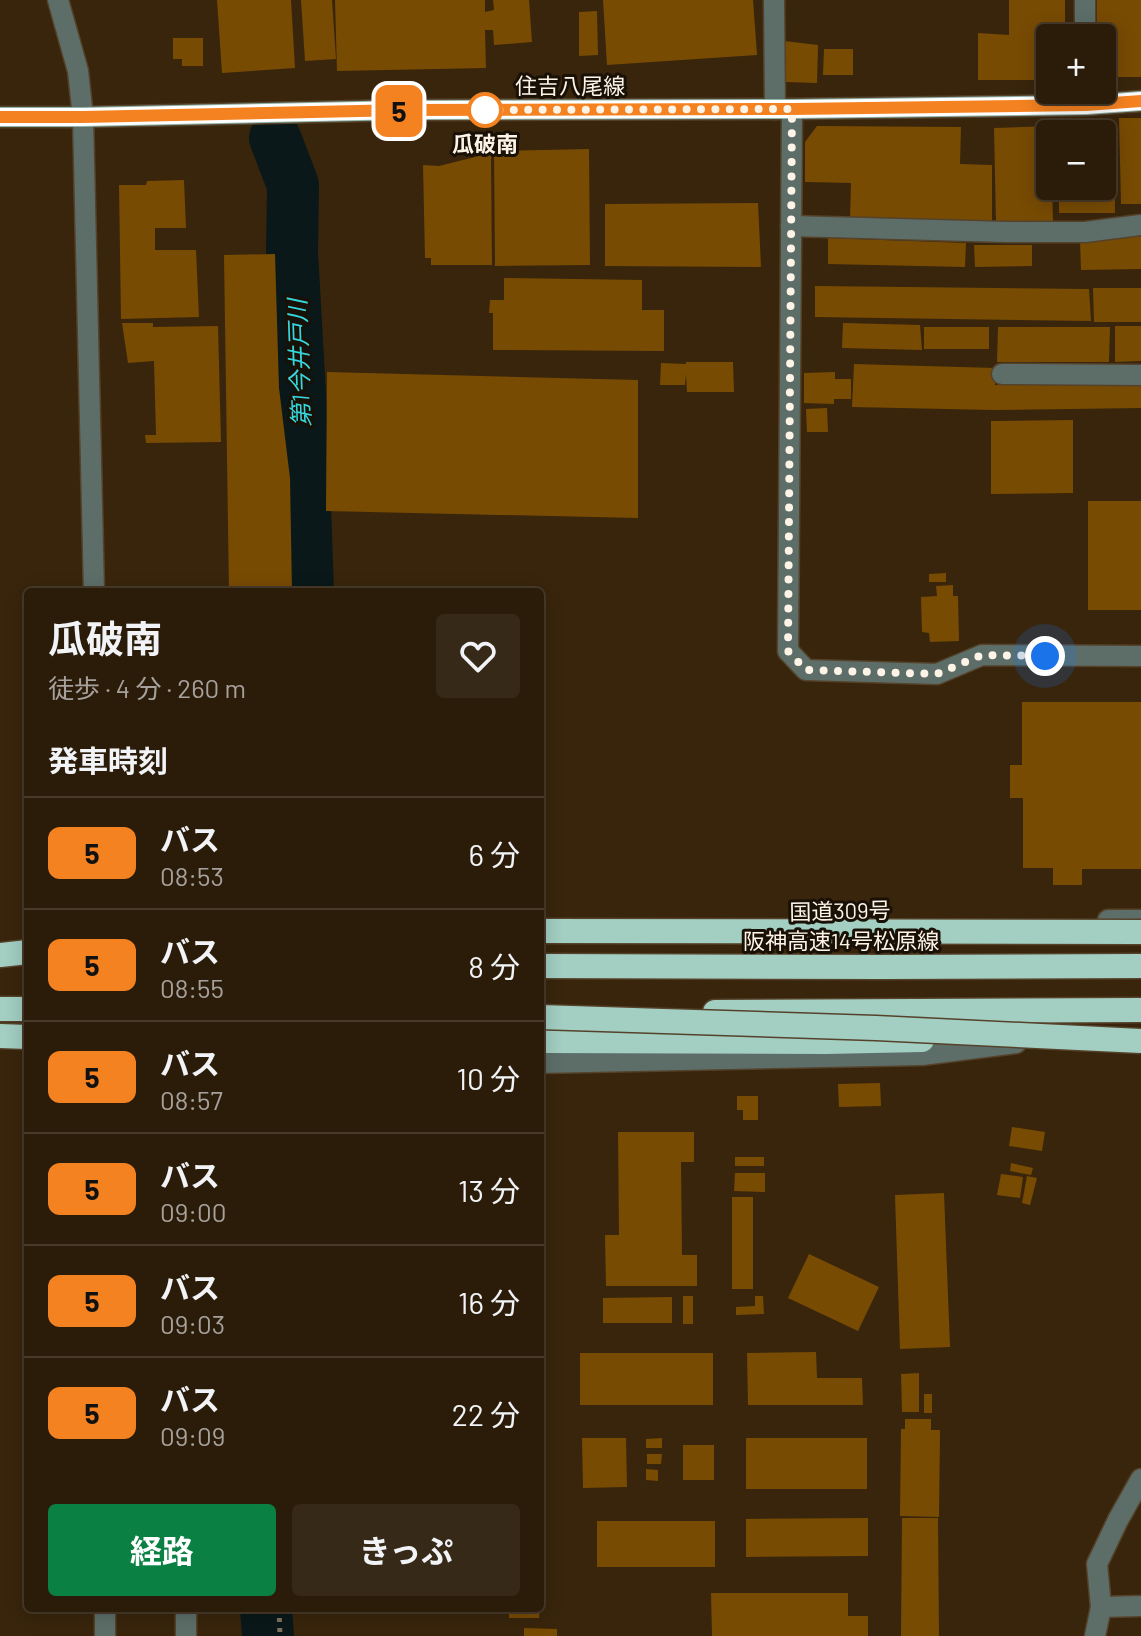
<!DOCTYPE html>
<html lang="ja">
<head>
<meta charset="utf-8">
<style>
  body { margin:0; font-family:Barlow,"Noto Sans JP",sans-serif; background:#372917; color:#f1f3f6; height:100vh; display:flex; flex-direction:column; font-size:30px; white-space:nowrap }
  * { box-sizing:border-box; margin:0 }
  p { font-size:26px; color:#a6a19c }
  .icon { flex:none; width:44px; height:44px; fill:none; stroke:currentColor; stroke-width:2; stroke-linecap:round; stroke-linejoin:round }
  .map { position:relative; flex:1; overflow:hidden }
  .sheet { position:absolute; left:24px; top:588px; width:520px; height:1024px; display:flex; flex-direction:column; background:#2b1c09; border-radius:8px; box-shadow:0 4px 20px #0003,0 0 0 2px #473a2a }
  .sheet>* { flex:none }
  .badge { padding:0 16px; border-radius:12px; font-size:28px; line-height:52px }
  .buttons { position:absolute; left:1036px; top:24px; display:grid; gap:16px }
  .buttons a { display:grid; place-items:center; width:80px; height:80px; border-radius:8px; background:#2b1c09; box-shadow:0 4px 20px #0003,0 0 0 2px #473a2a; font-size:40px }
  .you { position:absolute; width:40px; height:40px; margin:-20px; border:6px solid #fff; border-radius:50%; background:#1a73e8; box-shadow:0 0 0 12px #1a73e833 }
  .map>.badge { position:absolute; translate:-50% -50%; box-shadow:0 0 0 4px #fff }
  h2 { padding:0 24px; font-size:30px; line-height:72px }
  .round { display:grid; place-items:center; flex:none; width:84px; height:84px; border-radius:8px; background:#372917 }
  .overview { display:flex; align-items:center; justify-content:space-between; height:136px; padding:0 24px }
  h1 { font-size:38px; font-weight:700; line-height:60px }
  .button { display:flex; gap:16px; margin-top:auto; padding:16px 24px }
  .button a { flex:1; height:92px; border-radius:8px; background:#0b8043; color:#fff; font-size:32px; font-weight:700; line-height:92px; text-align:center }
  .button a+a { background:#372917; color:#f1f3f6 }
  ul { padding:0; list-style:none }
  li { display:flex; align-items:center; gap:24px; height:112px; padding:0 24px; border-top:2px solid #473a2a }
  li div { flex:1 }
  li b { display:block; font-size:30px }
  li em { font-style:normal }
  li .badge { min-width:88px; font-weight:700; text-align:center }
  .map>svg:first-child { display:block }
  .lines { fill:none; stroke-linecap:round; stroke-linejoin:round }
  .river { stroke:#0a1819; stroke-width:52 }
  .building { fill:#784b03 }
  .minor-casing { stroke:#55422b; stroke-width:23 }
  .major-casing { stroke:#55422b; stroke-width:23 }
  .highway-casing { stroke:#55422b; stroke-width:27 }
  .path { stroke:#82715d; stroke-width:5; stroke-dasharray:4 6; stroke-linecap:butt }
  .minor { stroke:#5d6e69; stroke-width:20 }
  .major { stroke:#8fb2a9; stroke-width:20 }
  .highway { stroke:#a3cec2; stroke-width:24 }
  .highway-bridge-casing { stroke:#55422b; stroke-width:27; stroke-linecap:butt }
  .highway-bridge { stroke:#a3cec2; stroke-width:24 }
  .line-casing { stroke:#fff; stroke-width:18 }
  .line { stroke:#f58220; stroke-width:12 }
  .walk { stroke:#fef3e7; stroke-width:8; stroke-dasharray:0 14.4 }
  .stop-dot { fill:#fff; stroke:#f58220; stroke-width:4 }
  .labels { text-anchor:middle; stroke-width:6; stroke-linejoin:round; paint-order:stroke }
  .street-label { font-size:22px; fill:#fef3e7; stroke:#191006 }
  .stop-label { font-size:22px; font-weight:bold; fill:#fef3e7; stroke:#191006 }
  .water-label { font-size:24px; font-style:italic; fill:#34d7df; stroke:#191006 }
</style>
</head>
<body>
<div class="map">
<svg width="1141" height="1636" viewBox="0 0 1141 1636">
  <rect width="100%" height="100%" fill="#39250c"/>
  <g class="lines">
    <g class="river">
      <path d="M275,138L293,185L292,252L303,448L308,592"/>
      <path d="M266,1608L268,1636"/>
    </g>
  </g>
  <g class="building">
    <path d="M217,0H291L295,68L222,73Z"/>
    <path d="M301,0H332L336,59L305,61Z"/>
    <path d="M335,0H485V12L494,10L493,0H529L532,42L494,45L493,30H485L486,68L337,71Z"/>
    <path d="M603,0H753L757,55L607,65Z"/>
    <path d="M1009,0H1065V38H1050L1049,80H978V33L1009,35Z"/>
    <path d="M1097,0H1141V77H1113L1102,63V38H1097Z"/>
    <path d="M597,11L598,55L579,56V12Z"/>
    <path d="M173,38H203V66H182V59H173Z"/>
    <path d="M784,41L818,45L817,83L786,82Z"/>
    <path d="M824,49H853V75H823Z"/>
    <path d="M1119,118H1141V204H1121Z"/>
    <path d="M1114,123L1115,213H1059V186H1102V134H1059V124Z"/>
    <path d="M817,126L961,127L960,164L992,165V222L850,218L851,183L805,182V142Z"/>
    <path d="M1051,126L1050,186H1052L1053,221L996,223L994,128Z"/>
    <path d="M589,149L590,265L495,266L494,151Z"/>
    <path d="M491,153L492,265H431V258H425L423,165L439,166Z"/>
    <path d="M184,180L186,228H155V250H196L199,317L121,319L119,185H146L147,181Z"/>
    <path d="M758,203L761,267L605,266V204Z"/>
    <path d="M1141,233V269L1081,270L1080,241Z"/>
    <path d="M828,238L966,243L965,267L828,264Z"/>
    <path d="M974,245H1032V266L975,267Z"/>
    <path d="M275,254L279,388L290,478L292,592H229L224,255Z"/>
    <path d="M504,278L642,280V310H664V351L493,350V313H489L490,300H504Z"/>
    <path d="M815,286L1089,289L1091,321L815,317Z"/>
    <path d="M1093,288H1141V322H1094Z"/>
    <path d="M122,323H153V327L218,326L221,442L146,443L145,435H156L154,361L128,363Z"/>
    <path d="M843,323L920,325L922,350L842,348Z"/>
    <path d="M1115,326H1141V361L1115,362Z"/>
    <rect x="924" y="327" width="65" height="22"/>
    <path d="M998,327H1110L1109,362H997Z"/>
    <path d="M686,362H733L734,392H687L686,374L685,385H660L661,363L686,364Z"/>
    <path d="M854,364L995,368V385L1141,382V408L994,410L852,407Z"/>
    <path d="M327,372L638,380V518L326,511Z"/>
    <path d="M835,372V379H851V399H834V404L804,403V373Z"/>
    <path d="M827,408L828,432H807L806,409Z"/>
    <path d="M1073,420V493L991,494V421Z"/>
    <rect x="1088" y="501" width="53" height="109"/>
    <path d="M946,573V582H929V574Z"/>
    <path d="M953,585V596H958L959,641L930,642L929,633L922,632L921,597L937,596L936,586Z"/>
    <path d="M1022,702H1141V869H1082V885H1053V868H1023V798H1010V765H1022Z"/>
    <path d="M880,1083L881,1106L839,1107L838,1084Z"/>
    <path d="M737,1096H758V1120H743V1110H737Z"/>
    <path d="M1012,1127L1045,1132L1042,1151L1009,1146Z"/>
    <path d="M618,1132H694V1162H681L682,1255H697V1286H606L605,1235H619Z"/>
    <rect x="735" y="1157" width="29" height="9"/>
    <path d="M1011,1163L1033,1168L1031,1175L1010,1171Z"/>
    <path d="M735,1173H765V1192L734,1191Z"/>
    <path d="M1001,1174L1023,1177L1020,1198L997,1195Z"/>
    <path d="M1027,1176L1037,1178L1030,1205L1022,1203Z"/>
    <path d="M944,1193L950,1347L900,1349L895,1195Z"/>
    <rect x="732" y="1197" width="21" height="92"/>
    <path d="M809,1254L879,1287L858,1331L788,1298Z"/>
    <rect x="683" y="1296" width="10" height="28"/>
    <path d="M755,1296H763L764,1314L736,1315V1307L755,1306Z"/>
    <path d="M672,1297V1323H603V1298Z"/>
    <path d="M816,1352L817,1378H862L863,1405H748L747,1353Z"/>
    <rect x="580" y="1353" width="133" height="52"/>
    <path d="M919,1373V1412H902L901,1374Z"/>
    <rect x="924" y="1394" width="8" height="19"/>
    <path d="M905,1419H931V1430H940L939,1517L900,1516L901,1429H905Z"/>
    <path d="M582,1438H626L627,1487L583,1488Z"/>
    <path d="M662,1438V1448H646V1439Z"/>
    <rect x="746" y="1438" width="121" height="51"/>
    <rect x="683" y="1445" width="31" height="35"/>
    <path d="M647,1454H662L661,1464H647Z"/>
    <path d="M646,1469L658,1470V1481L646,1480Z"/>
    <path d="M868,1518V1556L746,1557V1519Z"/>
    <path d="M902,1518H938L939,1636H901Z"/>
    <rect x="597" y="1521" width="118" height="46"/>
    <path d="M711,1593H848V1616H868V1636H712Z"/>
    <path d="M509,1608H540L539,1618H509Z"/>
    <path d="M524,1628L557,1629V1636H524Z"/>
  </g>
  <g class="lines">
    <g class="minor-casing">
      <g id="minor">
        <path d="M58,0L78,71L83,117L94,592"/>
        <path d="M774,0L775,109"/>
        <path d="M1085,0V38"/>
        <path d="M792,109L788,651L806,670L937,674L982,655L1141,656"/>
        <path d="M791,226L1006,232H1085L1141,225"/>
        <path d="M1002,374L1141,375"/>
        <path d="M1108,920H1141"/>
        <path d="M540,1063L922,1055L1016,1043"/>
        <path d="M1101,1607L1141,1606"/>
        <path d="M105,1608V1636"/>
        <path d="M186,1608V1636"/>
        <path d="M1095,1636L1101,1607L1097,1564L1118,1520L1141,1479"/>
      </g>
    </g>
    <g class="major-casing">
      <path id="major" d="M0,117H83L406,110L792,109L1086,105L1141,101"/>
    </g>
    <g class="highway-casing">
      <g id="highway">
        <path d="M0,955L28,952"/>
        <path d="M540,966L885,967L1141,966"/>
        <path d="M0,1009H28"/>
        <path d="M715,1012L1141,1010"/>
        <path d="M0,1036L28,1037"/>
        <path d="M540,1041L826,1042L922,1040"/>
      </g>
    </g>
    <path class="path" d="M279,1608L280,1636"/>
    <use href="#minor" class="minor"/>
    <use href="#major" class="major"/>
    <use href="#highway" class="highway"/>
    <g class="highway-bridge-casing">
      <g id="highway-bridge">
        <path d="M540,931L1141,932"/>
        <path d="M540,1017L876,1028L1141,1041"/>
      </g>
    </g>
    <use href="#highway-bridge" class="highway-bridge"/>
  </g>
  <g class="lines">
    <g class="line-casing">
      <path id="line" d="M0,117H83L406,110L792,109L1086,105L1141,101"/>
    </g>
    <use href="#line" class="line"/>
    <path class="walk" d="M485,110L792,109L788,651L806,670L937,674L982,655L1045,656"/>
  </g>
  <circle class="stop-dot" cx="485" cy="110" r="16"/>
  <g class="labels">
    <g class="street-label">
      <text x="570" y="94">住吉八尾線</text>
      <text transform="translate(840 911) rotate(-1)" y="8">国道309号</text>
      <text x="841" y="949">阪神高速14号松原線</text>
    </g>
    <g class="stop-label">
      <text x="485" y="152">瓜破南</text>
    </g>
    <g class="water-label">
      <text transform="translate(300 363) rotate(-92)" y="8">第1今井戸川</text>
    </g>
  </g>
</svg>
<div class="buttons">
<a>+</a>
<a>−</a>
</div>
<div class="you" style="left:1045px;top:656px"></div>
<b class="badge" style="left:399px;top:111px;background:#f58220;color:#111">5</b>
<section class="sheet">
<div class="overview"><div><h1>瓜破南</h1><p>徒歩 · 4 分 · 260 m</p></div><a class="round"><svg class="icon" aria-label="heart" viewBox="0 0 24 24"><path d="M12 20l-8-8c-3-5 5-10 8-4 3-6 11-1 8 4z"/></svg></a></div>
<h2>発車時刻</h2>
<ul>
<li><span class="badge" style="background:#f58220;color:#111">5</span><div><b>バス</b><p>08:53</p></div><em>6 分</em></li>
<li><span class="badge" style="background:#f58220;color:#111">5</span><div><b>バス</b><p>08:55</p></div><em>8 分</em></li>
<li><span class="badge" style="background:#f58220;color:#111">5</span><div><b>バス</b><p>08:57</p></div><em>10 分</em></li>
<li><span class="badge" style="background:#f58220;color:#111">5</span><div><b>バス</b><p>09:00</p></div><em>13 分</em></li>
<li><span class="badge" style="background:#f58220;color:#111">5</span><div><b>バス</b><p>09:03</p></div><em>16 分</em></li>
<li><span class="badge" style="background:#f58220;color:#111">5</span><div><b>バス</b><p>09:09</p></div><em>22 分</em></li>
</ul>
<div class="button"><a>経路</a><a>きっぷ</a></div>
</section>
</div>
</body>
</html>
